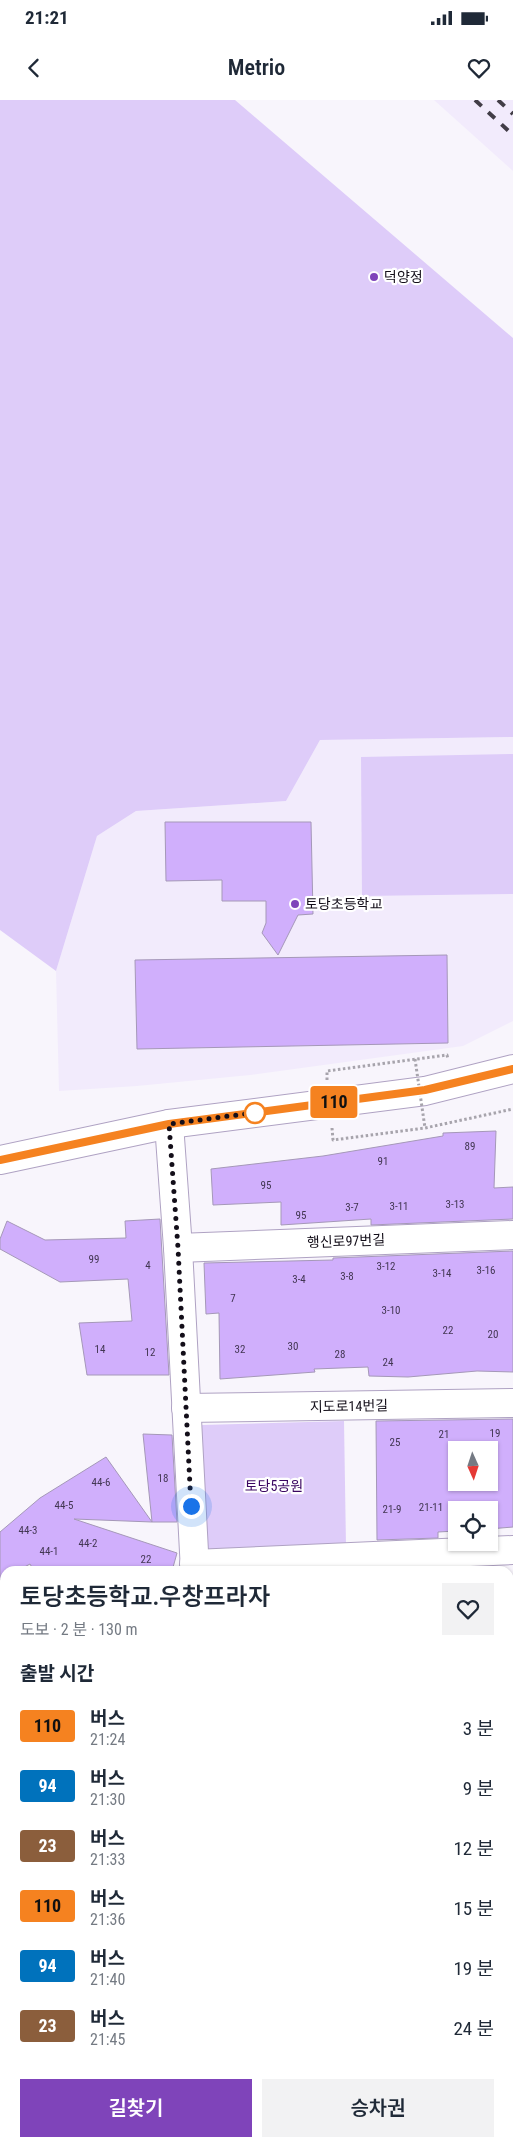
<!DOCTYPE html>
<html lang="ko">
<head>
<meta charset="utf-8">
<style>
  body { margin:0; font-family:"Roboto Condensed","Noto Sans KR",sans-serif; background:#f2f2f3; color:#1f2937; height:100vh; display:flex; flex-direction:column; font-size:19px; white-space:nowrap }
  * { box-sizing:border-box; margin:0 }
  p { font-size:16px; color:#747a83 }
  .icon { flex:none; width:28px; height:28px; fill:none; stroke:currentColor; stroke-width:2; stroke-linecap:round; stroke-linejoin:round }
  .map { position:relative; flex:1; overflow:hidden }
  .drawer { position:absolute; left:0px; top:1466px; width:514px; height:581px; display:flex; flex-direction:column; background:#fff; border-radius:15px 15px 0 0; box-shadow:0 1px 4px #0004 }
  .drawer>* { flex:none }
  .badge { padding:0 10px; border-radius:4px; font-size:18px; line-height:32px }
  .needle { width:32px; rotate:177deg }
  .fabs { position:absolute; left:448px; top:1341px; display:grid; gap:10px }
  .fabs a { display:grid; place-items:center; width:50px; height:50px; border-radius:0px; background:#fff; box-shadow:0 1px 4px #0004; font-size:25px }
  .you { position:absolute; width:25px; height:25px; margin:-12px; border:4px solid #fff; border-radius:50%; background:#1a73e8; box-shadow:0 0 0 8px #1a73e833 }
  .map>.badge { position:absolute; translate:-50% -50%; box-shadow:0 0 0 2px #fff }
  h2 { padding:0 20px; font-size:19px; line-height:45px }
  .round { display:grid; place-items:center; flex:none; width:52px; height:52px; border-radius:0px; background:#f2f2f3 }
  .head { display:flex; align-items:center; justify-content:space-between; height:85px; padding:0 20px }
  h1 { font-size:24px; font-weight:600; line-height:38px }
  .button { display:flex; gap:10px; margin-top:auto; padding:10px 20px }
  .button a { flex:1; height:58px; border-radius:0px; background:#7f44ba; color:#fff; font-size:20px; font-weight:600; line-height:58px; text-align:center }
  .button a+a { background:#f2f2f3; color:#1f2937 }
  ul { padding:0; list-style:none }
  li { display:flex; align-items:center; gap:15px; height:60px; padding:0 20px }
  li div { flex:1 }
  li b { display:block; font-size:19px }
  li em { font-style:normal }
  li .badge { min-width:55px; font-weight:700; text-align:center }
  .status { display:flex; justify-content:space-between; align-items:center; height:35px; padding:0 25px; background:#fff; direction:ltr }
  .status svg { height:14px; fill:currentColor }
  header { display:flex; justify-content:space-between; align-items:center; height:65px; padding:0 20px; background:#fff; font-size:22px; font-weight:600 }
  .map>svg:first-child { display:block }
  .built { fill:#f2ebfc }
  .green { fill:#deccf9 }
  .building { fill:#d0affc; stroke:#a598b8; fill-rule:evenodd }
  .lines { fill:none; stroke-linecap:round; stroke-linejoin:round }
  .lane-casing { stroke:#afa2c3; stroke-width:16 }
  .street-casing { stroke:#afa2c3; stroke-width:30 }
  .secondary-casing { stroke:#afa2c3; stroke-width:30 }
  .path { stroke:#a7a4ac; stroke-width:3; stroke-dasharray:2.5 2.5; stroke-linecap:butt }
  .lane { stroke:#fff; stroke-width:14 }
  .street { stroke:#fff; stroke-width:28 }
  .secondary { stroke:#fff; stroke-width:28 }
  .rail { stroke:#423d47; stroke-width:4; stroke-dasharray:9 9; stroke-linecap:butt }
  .path-bridge { stroke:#a7a4ac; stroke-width:3; stroke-dasharray:2.5 2.5; stroke-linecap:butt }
  .line-casing { stroke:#fff; stroke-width:11 }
  .line { stroke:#f58220; stroke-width:8 }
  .walk { stroke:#130e19; stroke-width:5; stroke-dasharray:0 9 }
  .poi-dot { fill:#7f44ba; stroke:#fff; stroke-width:2 }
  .stop-dot { fill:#fff; stroke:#f58220; stroke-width:2.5 }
  .labels { text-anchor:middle; stroke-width:4.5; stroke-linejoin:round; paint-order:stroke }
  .number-label { font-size:11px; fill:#423652 }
  .poi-label { font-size:14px; fill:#130e19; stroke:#fff; text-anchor:start }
  .street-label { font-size:14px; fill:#130e19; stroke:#fff }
  .park-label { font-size:14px; fill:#3a0661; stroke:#fff }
</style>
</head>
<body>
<div class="status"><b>21:21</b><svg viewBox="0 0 49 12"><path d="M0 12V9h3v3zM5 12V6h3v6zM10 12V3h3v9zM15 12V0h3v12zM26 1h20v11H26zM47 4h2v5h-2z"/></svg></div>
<header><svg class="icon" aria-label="back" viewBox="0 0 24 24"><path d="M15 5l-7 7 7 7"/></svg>Metrio<svg class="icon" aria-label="heart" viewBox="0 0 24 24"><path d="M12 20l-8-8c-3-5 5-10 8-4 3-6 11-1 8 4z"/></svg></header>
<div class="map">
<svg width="513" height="2047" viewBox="0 0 513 2047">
  <rect width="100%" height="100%" fill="#f8f5fc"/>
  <g class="built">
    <path d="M434,0H513V71Z"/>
    <path d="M513,637V921L463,946L250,975L137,986L59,991L56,871L97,736L136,711L286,701L320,640Z"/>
  </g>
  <g class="green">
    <path d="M0,0H235L513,238V637L320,640L286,701L136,711L97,736L56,871L0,830Z"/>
    <path d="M513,654V794L362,796L361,657Z"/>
    <path d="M344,1321L346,1446L204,1449L202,1325Z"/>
  </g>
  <g class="building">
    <path d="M165,722H311L313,814L298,815L278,855L262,833L266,823V801H222V780L166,781Z"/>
    <path d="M447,855L448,943L137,949L135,860Z"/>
    <path d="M496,1031L494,1088L513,1087V1119L371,1125V1119L281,1125V1102L213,1105L211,1069L323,1056L443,1036V1033Z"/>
    <path d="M160,1119L169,1275H87L79,1223L132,1221L128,1179L60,1182L0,1149V1139L7,1121L45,1140L126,1138L125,1121Z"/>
    <path d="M513,1151V1272L477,1271L408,1277L369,1276L368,1267L314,1269L315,1272L220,1279L219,1213L206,1214L204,1163L333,1160V1158Z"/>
    <path d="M513,1319V1427L489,1429V1410H456V1431L438,1432V1438L377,1440L376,1321ZM456,1350H489V1382H456Z"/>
    <path d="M143,1334L172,1335L177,1422H152Z"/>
    <path d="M106,1357L152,1422L74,1419L177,1453L172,1471H34L30,1464L17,1471H5V1477L0,1480V1432L40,1398Z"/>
  </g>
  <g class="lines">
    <g class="lane-casing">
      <g id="lane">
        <path d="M0,2003L5,2005"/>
        <path d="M168,2042L187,2047"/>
      </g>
    </g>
    <g class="street-casing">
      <g id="street">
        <path d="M169,1024L178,1148L195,1471"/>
        <path d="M178,1148L513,1135"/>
        <path d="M186,1308L513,1303"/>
        <path d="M194,1464L513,1450"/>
        <path d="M0,1520L5,1521"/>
        <path d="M509,1632L513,1633"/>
        <path d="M0,1898L5,1871"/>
        <path d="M0,1960L5,1961"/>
        <path d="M386,2042L408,2047"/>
      </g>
    </g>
    <g class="secondary-casing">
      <g id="secondary">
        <path d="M0,1060L169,1024L425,991L513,969"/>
        <path d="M0,1800L5,1801"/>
        <path d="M509,1911L513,1912"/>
      </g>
    </g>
    <g class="path">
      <path d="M327,980V971L447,955L448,959"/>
      <path d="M332,1028L333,1040L425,1028L513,1009"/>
    </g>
    <use href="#lane" class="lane"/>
    <use href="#street" class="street"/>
    <use href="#secondary" class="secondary"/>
    <g class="rail">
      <path d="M475,0L513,35"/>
      <path d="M498,0L513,14"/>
    </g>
    <path class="path-bridge" d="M415,959L425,1028"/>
  </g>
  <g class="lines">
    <g class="line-casing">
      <path id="line" d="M0,1060L169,1024L425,990L513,969"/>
    </g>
    <use href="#line" class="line"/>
    <path class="walk" d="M191,1406L178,1148L169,1024L260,1012L255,1013"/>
  </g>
  <g class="poi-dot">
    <circle cx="374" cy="177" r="5"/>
    <circle cx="295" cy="804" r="5"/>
  </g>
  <circle class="stop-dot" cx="255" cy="1013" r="10"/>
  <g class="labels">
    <g class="number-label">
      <text x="470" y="1050">89</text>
      <text x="383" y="1065">91</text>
      <text x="266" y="1089">95</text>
      <text x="455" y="1108">3-13</text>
      <text x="399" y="1110">3-11</text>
      <text x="352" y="1111">3-7</text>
      <text x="301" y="1119">95</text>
      <text x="94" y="1163">99</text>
      <text x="148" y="1169">4</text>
      <text x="386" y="1170">3-12</text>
      <text x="486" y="1174">3-16</text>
      <text x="442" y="1177">3-14</text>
      <text x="347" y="1180">3-8</text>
      <text x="299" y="1183">3-4</text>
      <text x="233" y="1202">7</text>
      <text x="391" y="1214">3-10</text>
      <text x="448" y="1234">22</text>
      <text x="493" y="1238">20</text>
      <text x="293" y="1250">30</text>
      <text x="100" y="1253">14</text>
      <text x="240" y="1253">32</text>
      <text x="150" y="1256">12</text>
      <text x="340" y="1258">28</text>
      <text x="388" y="1266">24</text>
      <text x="495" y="1337">19</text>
      <text x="444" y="1338">21</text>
      <text x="395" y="1346">25</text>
      <text x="163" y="1382">18</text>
      <text x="101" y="1386">44-6</text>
      <text x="64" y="1409">44-5</text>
      <text x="431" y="1411">21-11</text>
      <text x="392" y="1413">21-9</text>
      <text x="28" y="1434">44-3</text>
      <text x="88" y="1447">44-2</text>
      <text x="49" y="1455">44-1</text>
      <text x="146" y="1463">22</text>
    </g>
    <g class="poi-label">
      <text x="384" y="182">덕양정</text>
      <text x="305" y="809">토당초등학교</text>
    </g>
    <g class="street-label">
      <text transform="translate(346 1141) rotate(-2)" y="5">행신로97번길</text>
      <text transform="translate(349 1306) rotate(-1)" y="5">지도로14번길</text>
    </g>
    <g class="park-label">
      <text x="274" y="1391">토당5공원</text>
    </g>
  </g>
</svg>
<div class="fabs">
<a><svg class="needle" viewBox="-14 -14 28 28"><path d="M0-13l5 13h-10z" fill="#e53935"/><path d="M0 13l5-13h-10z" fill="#747a83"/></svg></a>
<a><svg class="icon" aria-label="locate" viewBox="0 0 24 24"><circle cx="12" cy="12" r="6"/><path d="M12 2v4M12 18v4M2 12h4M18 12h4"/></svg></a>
</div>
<div class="you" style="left:191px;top:1406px"></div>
<b class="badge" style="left:334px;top:1002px;background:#f58220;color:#111">110</b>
<section class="drawer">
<div class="head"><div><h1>토당초등학교.우창프라자</h1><p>도보 · 2 분 · 130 m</p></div><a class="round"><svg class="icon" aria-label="heart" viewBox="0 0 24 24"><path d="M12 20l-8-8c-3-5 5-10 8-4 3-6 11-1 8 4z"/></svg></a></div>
<h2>출발 시간</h2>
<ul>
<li><span class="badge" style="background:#f58220;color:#111">110</span><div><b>버스</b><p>21:24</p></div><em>3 분</em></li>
<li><span class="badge" style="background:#0072bc;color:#fff">94</span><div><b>버스</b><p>21:30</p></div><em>9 분</em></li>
<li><span class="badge" style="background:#8b5e3c;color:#fff">23</span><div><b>버스</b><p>21:33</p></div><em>12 분</em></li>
<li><span class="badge" style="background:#f58220;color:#111">110</span><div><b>버스</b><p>21:36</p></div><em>15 분</em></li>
<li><span class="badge" style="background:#0072bc;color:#fff">94</span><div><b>버스</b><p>21:40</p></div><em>19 분</em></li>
<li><span class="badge" style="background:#8b5e3c;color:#fff">23</span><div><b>버스</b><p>21:45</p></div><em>24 분</em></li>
</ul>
<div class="button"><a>길찾기</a><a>승차권</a></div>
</section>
</div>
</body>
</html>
